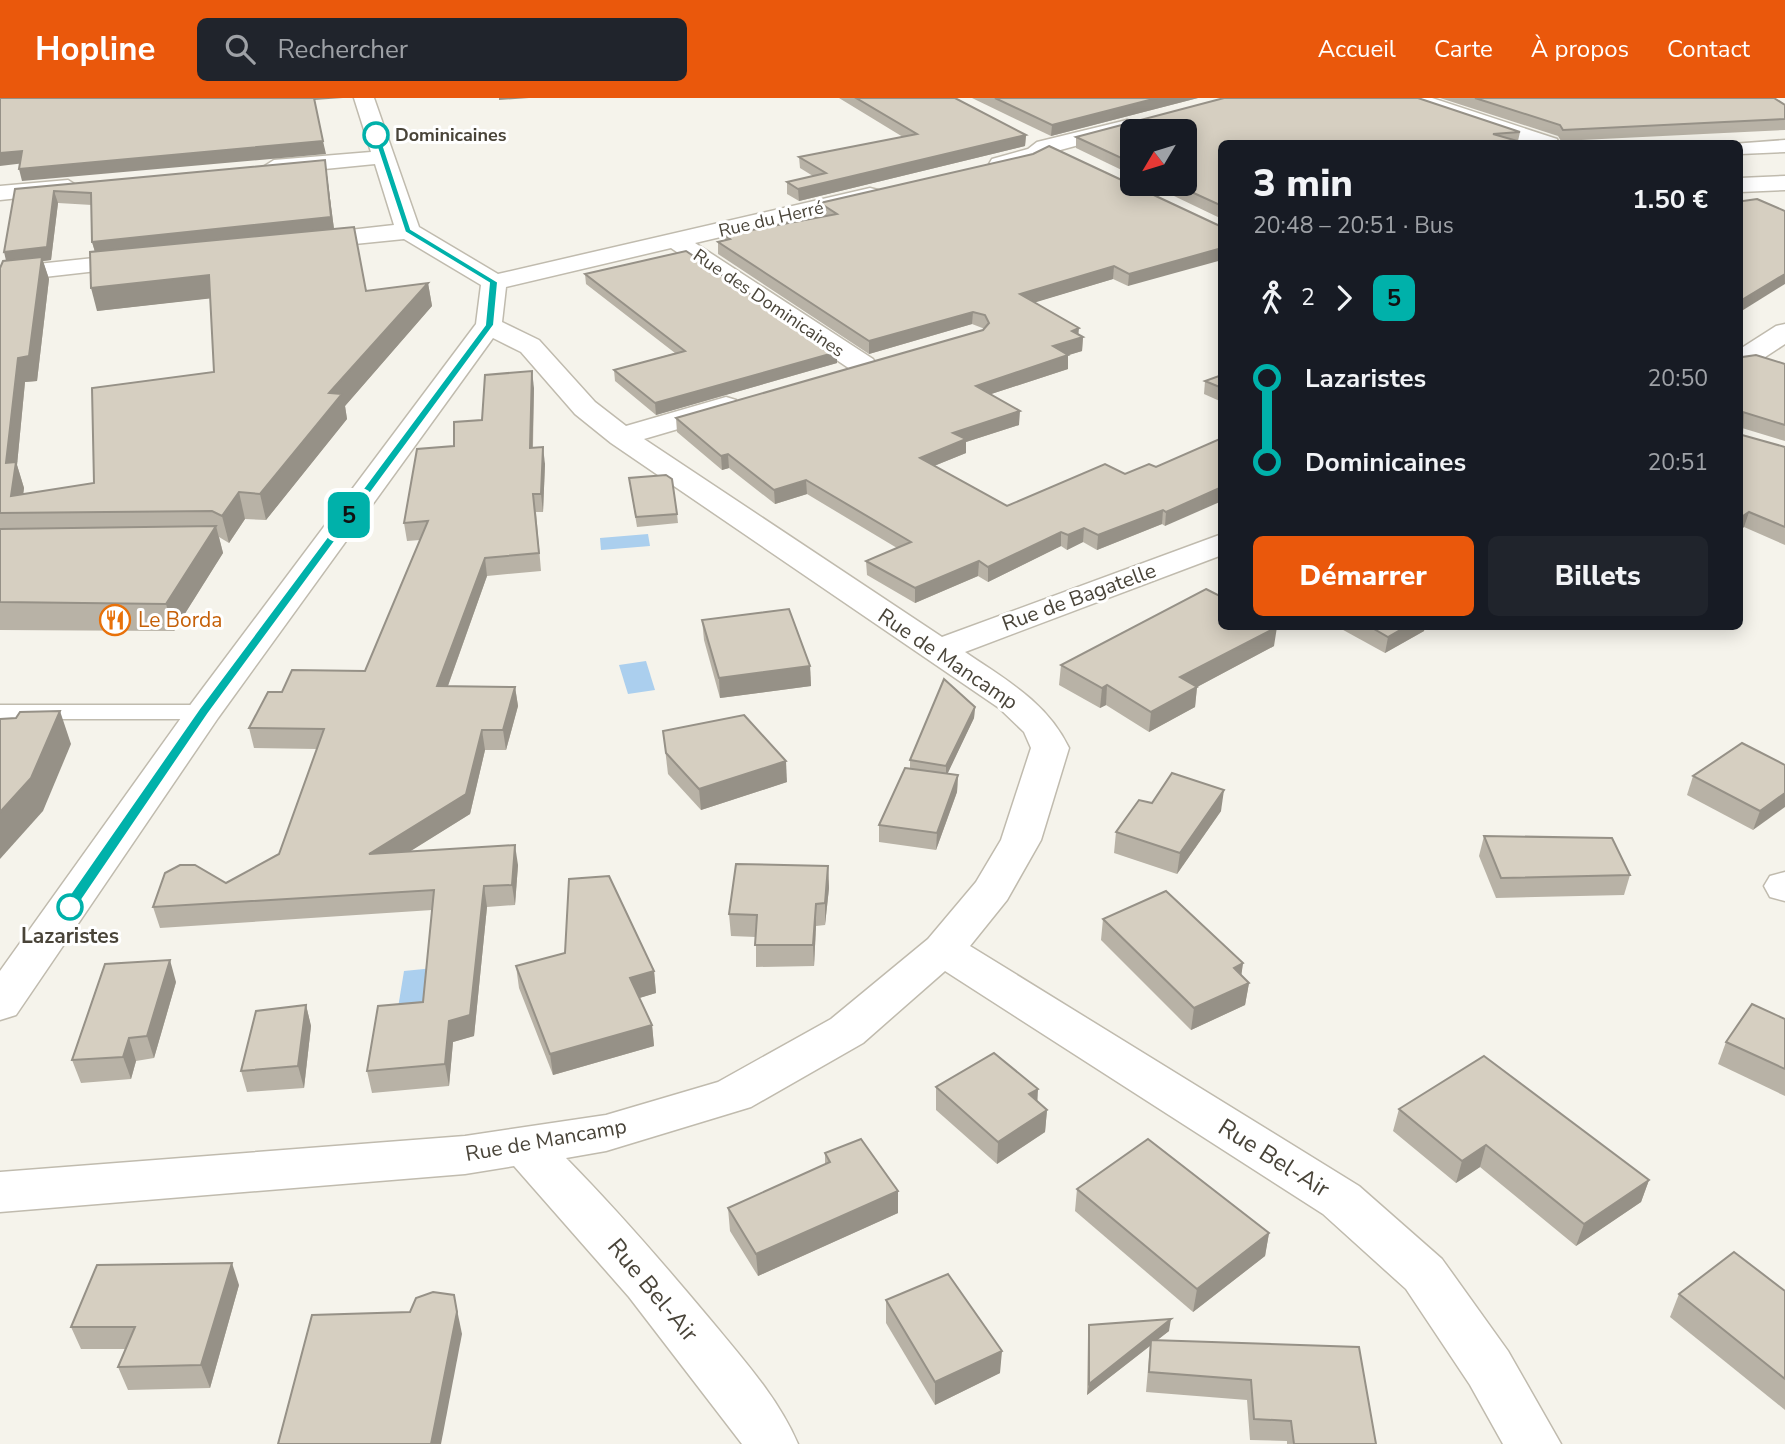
<!DOCTYPE html>
<html lang="fr">
<head>
<meta charset="utf-8">
<style>
  body { margin:0; font-family:"Nunito Sans",sans-serif; background:#20242c; color:#f1f3f6; height:100vh; display:flex; flex-direction:column; font-size:26px; white-space:nowrap }
  * { box-sizing:border-box; margin:0 }
  p { font-size:23px; color:#9ea1a6 }
  .icon { flex:none; width:38px; height:38px; fill:none; stroke:currentColor; stroke-width:2; stroke-linecap:round; stroke-linejoin:round }
  .map { position:relative; flex:1; overflow:hidden }
  .side { position:absolute; left:1218px; top:42px; width:525px; height:490px; display:flex; flex-direction:column; background:#171b24; border-radius:10px; box-shadow:0 4px 18px #0003 }
  .side>* { flex:none }
  .badge { padding:0 14px; border-radius:10px; font-size:24px; line-height:46px }
  .needle { width:46px; rotate:232deg }
  .buttons { position:absolute; left:1120px; top:21px; display:grid; gap:14px }
  .buttons a { display:grid; place-items:center; width:77px; height:77px; border-radius:10px; background:#171b24; box-shadow:0 4px 18px #0003; font-size:35px }
  .map>.badge { position:absolute; translate:-50% -50%; box-shadow:0 0 0 4px #fff }
  .legs { display:flex; align-items:center; gap:10px; height:77px; padding:0 35px; font-size:23px }
  .legs p { margin-inline-start:auto }
  .summary { display:flex; align-items:center; justify-content:space-between; height:119px; padding:0 35px }
  h1 { font-size:38px; font-weight:800; line-height:52px }
  .action { display:flex; gap:14px; margin-top:auto; padding:14px 35px }
  .action a { flex:1; height:80px; border-radius:10px; background:#ea580c; color:#fff; font-size:28px; font-weight:800; line-height:80px; text-align:center }
  .action a+a { background:#20242c; color:#f1f3f6 }
  ul { padding:0 35px; list-style:none }
  li { display:flex; align-items:center; gap:24px; height:84px; font-size:26px }
  li i { display:grid; place-items:center; width:10px; height:100%; margin:0 9px; background:currentColor }
  li i::after { content:''; width:18px; height:18px; margin:-9px; border:5px solid; border-radius:50%; background:#171b24 }
  li p { margin-inline-start:auto }
  li:first-child i { background:linear-gradient(#0000 50%,currentColor 0) }
  li:last-child i { background:linear-gradient(currentColor 50%,#0000 0) }
  header { display:flex; align-items:center; gap:42px; box-sizing:border-box; height:98px; padding:0 35px; background:#ea580c; color:#fff }
  header strong { font-size:33px }
  nav { display:flex; gap:38px; margin-inline-start:auto; font-size:24px }
  .search { width:490px; height:63px; background:#20242c; display:flex; align-items:center; gap:18px; box-sizing:border-box; padding:0 24px; border-radius:10px; color:#9ea1a6; font-size:26px }
  .map>svg:first-child { display:block }
  .water { fill:#abcfee }
  .lines { fill:none; stroke-linecap:round; stroke-linejoin:round }
  .service-casing { stroke:#c0bbae; stroke-width:3 }
  .minor-casing { stroke:#c0bbae; stroke-width:3 }
  .service { fill:#fff; fill-rule:evenodd }
  .minor { fill:#fff; fill-rule:evenodd }
  .wall { fill:#b8b2a6; fill-rule:evenodd }
  .shaded-wall { fill:#969187 }
  .building { fill:#d6cfc1; stroke:#969187; stroke-width:2 }
  .line-1 { fill:#00b1aa; stroke:#fff; stroke-width:2 }
  .stop-1-dot { fill:#fff; stroke:#00b1aa; stroke-width:3.5 }
  .labels { text-anchor:middle; stroke-width:6; stroke-linejoin:round; paint-order:stroke }
  .far-stop-label { font-size:18px; font-weight:bold; fill:#494439; stroke:#fff; text-anchor:start }
  .far-street-label { font-size:18px; fill:#494439; stroke:#fff }
  .street-label { font-size:21px; fill:#494439; stroke:#fff }
  .food-label { font-size:21px; fill:#c56008; stroke:#fff; text-anchor:start }
  .stop-label { font-size:21px; font-weight:bold; fill:#494439; stroke:#fff }
  .near-street-label { font-size:24px; fill:#494439; stroke:#fff }
</style>
</head>
<body>
<header>
<strong>Hopline</strong>
<div class="search"><svg class="icon" aria-label="search" viewBox="0 0 24 24"><circle cx="10" cy="10" r="6"/><path d="M15 15l6 6"/></svg>Rechercher</div>
<nav><a>Accueil</a><a>Carte</a><a>À propos</a><a>Contact</a></nav>
</header>
<div class="map">
<svg width="1785" height="1346" viewBox="0 0 1785 1346">
  <rect width="100%" height="100%" fill="#f5f3eb"/>
  <g class="water">
    <path d="M648,436L650,448L601,452L600,440Z"/>
    <path d="M646,563L655,592L628,596L619,567Z"/>
    <path d="M434,870L427,914L397,916L404,873Z"/>
  </g>
  <g class="lines">
    <g class="service-casing">
      <path id="service" d="M0,607H204L212,609L216,614L212,619L204,621H0Z"/>
    </g>
    <g class="minor-casing">
      <g id="minor">
        <path d="M354,0H374L419,129L498,176L870,90L878,92L881,97L878,102L695,145L873,261L877,267L873,273H853L671,150L506,189L502,224L539,242L595,304L626,328L726,299L736,302L740,308L736,314L644,341L942,539L1222,436V457L965,554C1006,582 1047,604 1069,650L1041,742L1007,802L970,848L1359,1088L1442,1161L1508,1253L1561,1346H1503L1470,1287L1406,1191L1323,1116L945,873L863,945L751,1009L606,1053L566,1060C616,1111 663,1165 709,1220C742,1260 777,1298 798,1346H742L629,1199L514,1068L465,1076L0,1114V1074L465,1038L606,1017L718,984L831,921L928,841L976,784L1001,742L1031,650L1024,634L999,610L611,345L575,316L521,254L493,240L218,620L16,917L0,922V873L191,606L476,226L481,187L404,141L305,151L297,149L293,144L297,139L305,137L394,127L375,66L274,76L263,69L274,62L371,54Z"/>
        <path d="M1402,0H1432L1557,41L1559,46H1527L1405,4Z"/>
        <path d="M1127,22L1134,24L1137,28L1134,32L1053,54L1044,61L1000,73L989,66L992,61L1028,51L1037,44Z"/>
        <path d="M1785,42V54L1740,56V46H1732Z"/>
        <path d="M1785,78V92L1740,94V80Z"/>
        <path d="M68,82L79,89L76,94L0,102V88Z"/>
        <path d="M141,155L150,157L153,162L150,167L0,184V170Z"/>
        <path d="M1785,226V246L1750,269L1740,271V251L1776,228Z"/>
        <path d="M1785,774V803L1770,799L1764,788L1770,778Z"/>
      </g>
    </g>
    <use href="#service" class="service"/>
    <use href="#minor" class="minor"/>
  </g>
  <g class="wall">
    <path d="M839,0H955L1026,37L1025,48L799,103L787,96V84L813,78L800,70L799,59L903,39Z"/>
    <path d="M972,0H1198L1051,38Z"/>
    <path d="M1224,0H1418L1520,34L1518,43L1528,46H1222V121L1149,86H1185V33H1132V77L1076,50V39Z"/>
    <path d="M1440,0H1774L1785,7V32L1561,43L1558,38Z"/>
    <path d="M325,62L334,131L366,193L428,185L432,208L345,308L347,321L266,422L245,421L229,445L219,439L223,455L174,533L0,532V170L6,163L15,91ZM58,105L92,107V144L95,154L97,213L210,200L214,274L94,385L23,396L24,390L17,367L25,284L37,283L49,181L43,163L51,162Z"/>
    <path d="M820,105L1222,129L1128,188L1113,181L1035,204L1083,239L1082,253L1068,257V271L991,296L1019,327L966,344V355L934,368L1007,408L1125,376L1156,369L1222,340L1165,428L1162,426L1097,452L1083,444L1067,452L1061,448L988,484L978,478L915,505L867,477L866,463L897,450L807,396L775,406L729,370L722,372L677,334L676,320L983,232L985,231L972,226L869,256L718,156V144L725,142V137L823,119L821,117Z"/>
    <path d="M585,176L837,265L656,317L615,283L614,272L675,255L586,186Z"/>
    <path d="M1742,259L1785,266V343L1742,330V337L1785,349V447L1744,429L1740,432Z"/>
    <path d="M1222,277V304L1204,296L1205,283Z"/>
    <path d="M534,290L533,349L545,366L543,414H536L541,473L487,478L448,588L515,589L518,608L506,652H485L470,716L410,753L518,767L515,807L487,809L474,938L453,944L449,988L372,995L367,973L423,904L432,812L160,830L153,809L226,785L279,756L317,651L254,650L249,630L282,594L365,573L420,442L407,443L404,425L482,322Z"/>
    <path d="M629,380L677,416L678,425L637,429Z"/>
    <path d="M702,522L810,568L811,588L720,600L704,542Z"/>
    <path d="M1336,528H1425L1424,533L1385,555Z"/>
    <path d="M1274,548L1197,589L1195,609L1149,634L1106,607L1100,610L1059,587L1061,567Z"/>
    <path d="M975,609L974,620L947,676L958,677L957,694L936,752L879,744V727L910,670V662Z"/>
    <path d="M663,633L787,684L701,712L668,676Z"/>
    <path d="M1785,667L1753,732L1687,697L1693,678Z"/>
    <path d="M1152,705L1221,713L1177,776L1114,755L1116,734Z"/>
    <path d="M1484,738L1630,777L1624,797L1496,800L1479,758Z"/>
    <path d="M828,768L829,790L825,827L816,828L814,868L756,869V839L731,838L729,816Z"/>
    <path d="M1103,821L1243,865L1241,877L1249,885L1245,907L1191,932L1101,842Z"/>
    <path d="M565,855L654,873L656,895L639,900L652,927L654,948L553,977L519,890L516,868Z"/>
    <path d="M176,884L154,960L136,963L131,981L81,985L72,962Z"/>
    <path d="M306,907L311,928L304,990L247,994L241,973Z"/>
    <path d="M1785,921V998L1718,966L1726,944Z"/>
    <path d="M936,989L1047,1012L1045,1034L997,1066L936,1012Z"/>
    <path d="M1399,1011L1649,1082L1641,1104L1576,1148L1480,1069L1456,1085L1393,1033Z"/>
    <path d="M825,1055L898,1093V1115L758,1178L730,1133L728,1110L825,1066Z"/>
    <path d="M1077,1091L1269,1135L1265,1158L1193,1214L1075,1113Z"/>
    <path d="M239,1187L210,1290L128,1292L118,1269L125,1251H81L71,1229Z"/>
    <path d="M1785,1193V1312L1670,1219L1679,1196Z"/>
    <path d="M886,1202L1000,1275L935,1307L886,1225Z"/>
    <path d="M1089,1227L1169,1233L1157,1242L1359,1249L1376,1346H1287V1343L1250,1342L1247,1302L1146,1294L1150,1248L1087,1297L1088,1238Z"/>
  </g>
  <g class="shaded-wall">
    <path d="M314,0H343L314,2Z"/>
    <path d="M499,0H529L499,2Z"/>
    <path d="M1157,0H1198L1051,38L1052,27Z"/>
    <path d="M1026,37L1025,48L799,103L798,91Z"/>
    <path d="M323,43L326,56L22,83L19,71Z"/>
    <path d="M22,53L25,65L0,68V55Z"/>
    <path d="M325,62L334,131L96,157L92,144Z"/>
    <path d="M54,93L58,105L51,162L43,163L49,181L37,283L25,284L17,367L24,390L21,414L11,398L6,365L7,167L4,154Z"/>
    <path d="M1222,150V162L1128,188L1129,176Z"/>
    <path d="M1114,168L1113,181L1020,209V196Z"/>
    <path d="M1785,176V186L1740,214V203Z"/>
    <path d="M209,177L214,200L97,213L91,190Z"/>
    <path d="M428,185L432,208L345,308L347,321L266,422L260,396L329,295Z"/>
    <path d="M973,214L972,226L869,256V243Z"/>
    <path d="M1079,230L1078,241L1083,239L1082,253L1053,262V248L1072,233Z"/>
    <path d="M837,254V265L656,317L655,305Z"/>
    <path d="M1068,257V271L976,301V288Z"/>
    <path d="M532,273L534,290L532,367L530,350Z"/>
    <path d="M1020,313L1019,327L966,344V355L919,374L920,360L953,335Z"/>
    <path d="M543,349L545,366L543,414L541,396Z"/>
    <path d="M728,356L729,370L722,372L721,358Z"/>
    <path d="M806,382L807,396L775,406L774,392Z"/>
    <path d="M1222,389V403L1165,428L1166,414Z"/>
    <path d="M239,394L245,421L229,445L222,418Z"/>
    <path d="M1163,412L1162,426L1097,452L1098,437Z"/>
    <path d="M1749,414L1744,429L1740,432V420Z"/>
    <path d="M216,428L223,455L174,533L166,506Z"/>
    <path d="M1084,430L1083,444L1067,452L1068,437Z"/>
    <path d="M1061,434V448L988,484V469Z"/>
    <path d="M485,460L487,478L441,607L437,588Z"/>
    <path d="M979,463L978,478L915,505V490Z"/>
    <path d="M1407,528H1425L1424,533L1385,555L1388,539Z"/>
    <path d="M1277,529L1274,548L1197,589L1195,609L1149,634L1151,614L1180,579Z"/>
    <path d="M810,568L811,588L720,600L719,580Z"/>
    <path d="M1107,587L1106,607L1100,610L1102,590Z"/>
    <path d="M515,589L518,608L506,652L503,632Z"/>
    <path d="M975,609L974,620L946,679V668Z"/>
    <path d="M60,613L71,646L43,713L0,761V714Z"/>
    <path d="M482,632L485,652L470,716L374,776L369,756Z"/>
    <path d="M786,663L787,684L701,712L699,691Z"/>
    <path d="M958,677L957,694L936,752L937,735Z"/>
    <path d="M1224,692L1221,713L1177,776L1180,755Z"/>
    <path d="M1785,695V709L1753,732L1760,713Z"/>
    <path d="M515,747L518,767L515,807L512,787Z"/>
    <path d="M828,768L829,790L825,827V805Z"/>
    <path d="M484,788L487,809L474,938L453,944L449,988L445,966L449,923Z"/>
    <path d="M816,806V828L814,868L813,847Z"/>
    <path d="M170,862L176,884L154,960L147,938Z"/>
    <path d="M1243,865L1240,887L1234,870Z"/>
    <path d="M654,873L656,895L633,902L630,880Z"/>
    <path d="M1249,885L1245,907L1191,932L1194,910Z"/>
    <path d="M306,907L311,928L304,990L298,968Z"/>
    <path d="M652,927L654,948L553,977L550,956Z"/>
    <path d="M129,940L136,963L131,981L123,959Z"/>
    <path d="M1038,991L1037,1013L1029,996Z"/>
    <path d="M1047,1012L1045,1034L997,1066L998,1044Z"/>
    <path d="M1486,1047L1480,1069L1456,1085L1462,1063Z"/>
    <path d="M1649,1082L1641,1104L1576,1148L1584,1126Z"/>
    <path d="M898,1093V1115L758,1178L756,1156Z"/>
    <path d="M1269,1135L1265,1158L1193,1214L1197,1191Z"/>
    <path d="M232,1165L239,1187L210,1290L201,1267Z"/>
    <path d="M454,1197L462,1236L441,1346H431Z"/>
    <path d="M1171,1221L1169,1233L1087,1297L1089,1286Z"/>
    <path d="M1002,1253L1000,1275L935,1307V1284Z"/>
  </g>
  <g class="building">
    <path d="M0,0H314L323,43L19,71L22,53L0,55Z"/>
    <path d="M856,0H955L1026,37L798,91L787,84L826,75L799,59L917,36Z"/>
    <path d="M995,0H1157L1052,27Z"/>
    <path d="M1224,0H1418L1520,34L1493,36L1528,46H1222V108L1174,86H1185V33H1132V65L1076,39Z"/>
    <path d="M1475,0H1774L1785,7V21L1563,32L1560,27Z"/>
    <path d="M1049,48L1222,129V150L1129,176L1114,168L1020,196L1079,230L1072,233L1083,239L1053,248L1068,257L976,288L1020,313L953,335L966,341L920,360L1007,408L1105,366L1125,376L1149,366L1156,369L1222,340V389L1166,414L1163,412L1098,437L1084,430L1068,437L1061,434L988,469L979,463L915,490L866,463L911,444L806,382L774,392L728,356L721,358L676,320L983,232L989,225L985,217L973,214L869,243L718,144L730,141L725,137L837,116L820,105L1033,56Z"/>
    <path d="M325,62L331,119L92,144L91,95L54,93L47,149L4,154L15,91Z"/>
    <path d="M1757,101L1785,113V176L1740,203V102L1743,103Z"/>
    <path d="M354,129L366,193L428,185L329,295L342,296L260,396L239,394L222,418L212,413L0,415V170L3,163L42,159L29,258L18,260L6,365L16,364L11,398L94,385L92,290L214,274L209,177L91,190L90,154Z"/>
    <path d="M686,153L837,254L655,305L614,272L685,253L585,176Z"/>
    <path d="M1740,251L1741,252L1742,259L1756,257L1785,266V327L1743,314L1742,337L1785,349V429L1749,414L1740,420Z"/>
    <path d="M532,273L530,350L543,349L541,396H533L539,455L485,460L437,588L515,589L503,632H482L466,696L369,756L515,747L512,787L484,788L470,917L449,923L445,966L367,973L378,908L423,904L434,792L153,809L165,775L180,767H195L226,785L279,756L324,631L249,630L268,594H282L292,572L365,573L428,423L404,425L417,351L454,348V324L482,322L485,277Z"/>
    <path d="M1222,277V290L1205,283Z"/>
    <path d="M666,377L672,381L677,416L636,419L629,380Z"/>
    <path d="M216,428L166,506L0,504V431Z"/>
    <path d="M1206,491L1222,499V528L1277,529L1180,579L1197,589L1151,614L1107,587L1102,590L1061,567Z"/>
    <path d="M789,511L810,568L719,580L702,522Z"/>
    <path d="M1369,528H1407L1388,539Z"/>
    <path d="M944,581L975,609L946,668L910,662Z"/>
    <path d="M60,613L31,680L0,714V621L16,620L20,614Z"/>
    <path d="M744,617L786,663L699,691L666,655L663,633Z"/>
    <path d="M1742,645L1785,667V695L1760,713L1693,678Z"/>
    <path d="M905,670L958,677L937,735L879,727Z"/>
    <path d="M1172,675L1224,692L1180,755L1116,734L1139,702L1152,705Z"/>
    <path d="M1484,738L1612,740L1630,777L1501,780Z"/>
    <path d="M736,766L828,768L825,805L816,806L813,847H755L757,817L729,816Z"/>
    <path d="M609,778L654,873L630,880L652,927L550,956L516,868L565,855L569,781Z"/>
    <path d="M1166,793L1243,865L1234,870L1249,885L1194,910L1103,821Z"/>
    <path d="M170,862L147,938L129,940L123,959L72,962L105,866Z"/>
    <path d="M1752,906L1785,921V971L1726,944Z"/>
    <path d="M306,907L298,968L241,973L256,913Z"/>
    <path d="M994,955L1038,991L1029,996L1047,1012L998,1044L936,989Z"/>
    <path d="M1484,958L1649,1082L1584,1126L1486,1047L1462,1063L1399,1011Z"/>
    <path d="M861,1041L898,1093L756,1156L728,1110L830,1064L825,1055Z"/>
    <path d="M1148,1041L1269,1135L1197,1191L1077,1091Z"/>
    <path d="M1734,1154L1785,1193V1281L1679,1196Z"/>
    <path d="M232,1165L201,1267L118,1269L135,1229H71L97,1167Z"/>
    <path d="M948,1176L1002,1253L935,1284L886,1202Z"/>
    <path d="M433,1194L454,1197L457,1214L431,1346H278L312,1217L410,1214L416,1200Z"/>
    <path d="M1171,1221L1089,1286V1227Z"/>
    <path d="M1151,1242L1359,1249L1376,1346H1294L1291,1323L1254,1321L1251,1282L1149,1274Z"/>
  </g>
  <path class="line-1" d="M376,35L380,37L411,131L498,184L494,227L208,616L75,812H64V805L199,611L485,227L489,185L405,134L373,37Z"/>
  <defs>
    <g id="restaurant-ring" transform="scale(1.575)"><circle r="9.5" fill="#fff" stroke="#e8710a" stroke-width="1.5"/><path d="M-5-6h1v4h1v-4h1v4h1v-4h1v5L-1.5 .5V6h-2V.5L-5-1ZM5-6V6H3V1.5H1.5Q1.5-4 5-6Z" fill="#e8710a"/></g>
  </defs>
  <g fill-rule="evenodd">
    <use href="#restaurant-ring" x="115" y="522"/>
  </g>
  <g class="stop-1-dot">
    <circle cx="376" cy="37" r="12"/>
    <circle cx="70" cy="809" r="12"/>
  </g>
  <g class="labels">
    <g class="far-stop-label">
      <text x="395" y="43">Dominicaines</text>
    </g>
    <g class="far-street-label">
      <text transform="translate(771 121) rotate(-13)" y="6">Rue du Herré</text>
      <text transform="translate(769 205) rotate(34)" y="6">Rue des Dominicaines</text>
    </g>
    <g class="street-label">
      <text transform="translate(1079 499) rotate(-20)" y="7">Rue de Bagatelle</text>
      <text transform="translate(948 561) rotate(34)" y="7">Rue de Mancamp</text>
      <text transform="translate(546 1042) rotate(-10)" y="7">Rue de Mancamp</text>
    </g>
    <g class="food-label">
      <text x="138" y="529">Le Borda</text>
    </g>
    <g class="stop-label">
      <text x="70" y="845">Lazaristes</text>
    </g>
    <g class="near-street-label">
      <text transform="translate(1274 1060) rotate(32)" y="8">Rue Bel-Air</text>
      <text transform="translate(653 1192) rotate(50)" y="8">Rue Bel-Air</text>
    </g>
  </g>
</svg>
<div class="buttons">
<a><svg class="needle" viewBox="-14 -14 28 28"><path d="M0-13l5 13h-10z" fill="#e53935"/><path d="M0 13l5-13h-10z" fill="#9ea1a6"/></svg></a>
</div>
<b class="badge" style="left:349px;top:417px;background:#00b1aa;color:#111">5</b>
<section class="side">
<div class="summary"><div><h1>3 min</h1><p>20:48 – 20:51 · Bus</p></div><b>1.50 €</b></div>
<div class="legs"><svg class="icon" aria-label="walk" viewBox="0 0 24 24"><circle cx="13" cy="4" r="2"/><path d="M13 8l-2 6 4 7M11 14l-3 7M7 12l3-4h3l4 4"/></svg>2<svg class="icon" aria-label="forward" viewBox="0 0 24 24"><path d="M9 5l7 7-7 7"/></svg><b class="badge" style="background:#00b1aa;color:#111">5</b></div>
<ul>
<li><i style="color:#00b1aa"></i><b>Lazaristes</b><p>20:50</p></li>
<li><i style="color:#00b1aa"></i><b>Dominicaines</b><p>20:51</p></li>
</ul>
<div class="action"><a>Démarrer</a><a>Billets</a></div>
</section>
</div>
</body>
</html>
